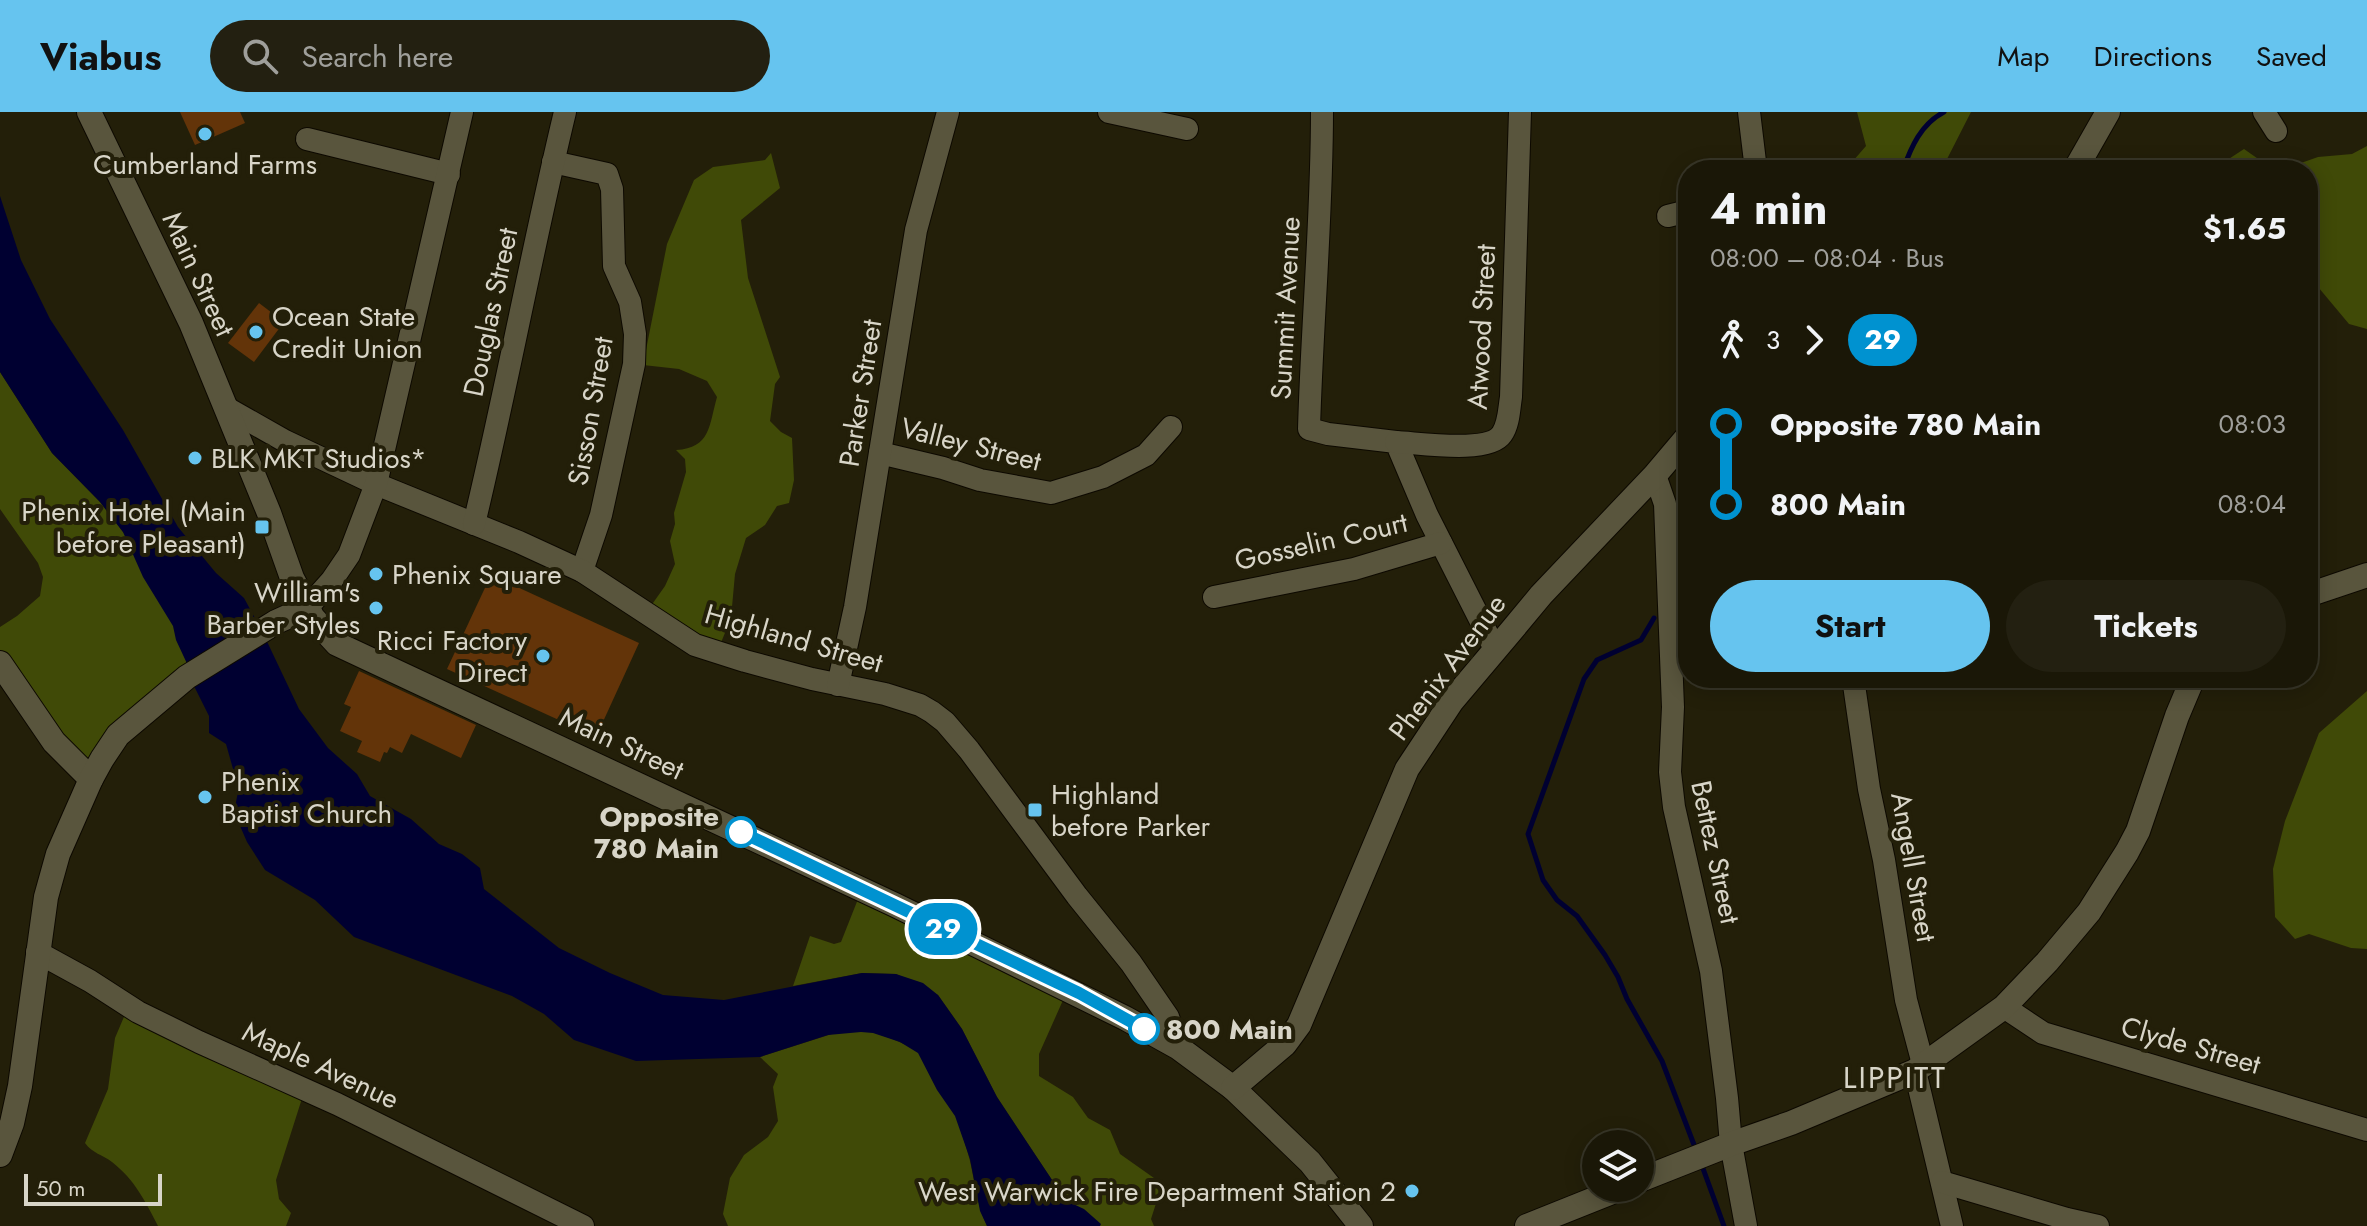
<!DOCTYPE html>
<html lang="en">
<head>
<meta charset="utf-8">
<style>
  body { margin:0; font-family:Jost,sans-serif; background:#232011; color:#f1f3f6; height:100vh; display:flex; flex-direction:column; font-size:30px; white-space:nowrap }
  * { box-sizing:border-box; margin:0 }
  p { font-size:26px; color:#9f9f9b }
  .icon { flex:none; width:44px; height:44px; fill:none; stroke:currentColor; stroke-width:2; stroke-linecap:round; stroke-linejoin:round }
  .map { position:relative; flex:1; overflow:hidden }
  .drawer { position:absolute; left:1678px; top:48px; width:640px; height:528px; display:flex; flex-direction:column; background:#1a1707; border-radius:32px; box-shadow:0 4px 20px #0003,0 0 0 2px #383628 }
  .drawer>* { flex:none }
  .badge { padding:0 16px; border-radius:26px; font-size:28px; line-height:52px }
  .fabs { position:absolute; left:1582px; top:1018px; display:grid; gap:16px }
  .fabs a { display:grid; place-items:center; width:72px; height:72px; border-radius:50%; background:#1a1707; box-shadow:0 4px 20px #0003,0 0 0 2px #383628; font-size:40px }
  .scale { position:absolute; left:24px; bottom:20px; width:138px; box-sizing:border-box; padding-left:8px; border:4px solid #d8d5c8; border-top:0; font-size:22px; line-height:28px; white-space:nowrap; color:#d8d5c8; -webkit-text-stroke:6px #231f09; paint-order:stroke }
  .map>.badge { position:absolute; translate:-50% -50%; box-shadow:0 0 0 4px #fff }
  .legs { display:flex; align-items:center; gap:12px; height:88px; padding:0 32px; font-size:26px }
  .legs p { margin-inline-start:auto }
  .headline { display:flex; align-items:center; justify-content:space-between; height:136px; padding:0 32px }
  h1 { font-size:44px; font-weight:700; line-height:60px }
  .cta { display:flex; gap:16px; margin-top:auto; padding:16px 32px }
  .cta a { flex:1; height:92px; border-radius:48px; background:#66c4ef; color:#111; font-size:32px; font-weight:700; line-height:92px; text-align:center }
  .cta a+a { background:#232011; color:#f1f3f6 }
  ul { padding:0 32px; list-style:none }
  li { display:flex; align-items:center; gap:28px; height:80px; font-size:30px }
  li i { display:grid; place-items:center; width:12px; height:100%; margin:0 10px; background:currentColor }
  li i::after { content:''; width:20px; height:20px; margin:-10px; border:6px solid; border-radius:50%; background:#1a1707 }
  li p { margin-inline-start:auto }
  li:first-child i { background:linear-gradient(#0000 50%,currentColor 0) }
  li:last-child i { background:linear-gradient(currentColor 50%,#0000 0) }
  header { display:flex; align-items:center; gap:48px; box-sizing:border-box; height:112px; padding:0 40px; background:#66c4ef; color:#111 }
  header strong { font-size:38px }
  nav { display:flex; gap:44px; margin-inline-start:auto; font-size:28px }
  .search { width:560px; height:72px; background:#232011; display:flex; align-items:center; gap:20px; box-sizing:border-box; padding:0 28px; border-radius:44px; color:#9f9f9b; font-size:30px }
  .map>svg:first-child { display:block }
  .forest { fill:#404a07 }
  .water { fill:#000031 }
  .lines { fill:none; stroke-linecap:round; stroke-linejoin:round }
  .stream { stroke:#000031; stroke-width:5 }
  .building { fill:#633409 }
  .minor-casing { stroke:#0d0900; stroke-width:24 }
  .tertiary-casing { stroke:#0d0900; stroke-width:26 }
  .secondary-casing { stroke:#0d0900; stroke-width:26 }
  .minor { stroke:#59553d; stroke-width:22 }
  .tertiary { stroke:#59553d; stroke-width:24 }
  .secondary { stroke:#59553d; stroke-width:24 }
  .line-1-casing { stroke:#fff; stroke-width:18 }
  .line-1 { stroke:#0092d0; stroke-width:12 }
  .poi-dot { fill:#66c4ef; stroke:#231f09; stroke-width:3 }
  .stop-1-dot { fill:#fff; stroke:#0092d0; stroke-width:4 }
  .labels { text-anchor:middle; stroke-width:8; stroke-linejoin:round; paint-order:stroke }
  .poi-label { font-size:28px; fill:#d8d5c8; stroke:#231f09; text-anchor:start }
  .street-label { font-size:28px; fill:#d8d5c8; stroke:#231f09 }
  .stop-label { font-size:28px; font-weight:bold; fill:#d8d5c8; stroke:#231f09; text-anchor:end }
  .neighbourhood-label { font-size:30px; letter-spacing:2px; fill:#d8d5c8; stroke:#231f09 }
</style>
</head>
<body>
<header>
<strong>Viabus</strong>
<div class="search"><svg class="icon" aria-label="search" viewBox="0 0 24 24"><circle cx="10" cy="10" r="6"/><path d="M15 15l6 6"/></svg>Search here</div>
<nav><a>Map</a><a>Directions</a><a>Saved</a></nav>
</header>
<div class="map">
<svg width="2367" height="1114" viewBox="0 0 2367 1114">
  <rect width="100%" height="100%" fill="#231f09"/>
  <g class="forest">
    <path d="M1857,0H1971L1946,49L1947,58H1835L1853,49L1866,34Z"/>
    <path d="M2367,34V217L2349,212L2308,163V58H2281L2318,45L2352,42Z"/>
    <path d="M2244,37L2274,58H2212Z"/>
    <path d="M771,41L780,76L741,108L748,166L780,265L775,272L770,309L781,320L792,326L794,368L789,391L777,394L765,413L746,426L735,462L731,506L718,538L648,498L665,474L675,452L670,429L675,412L674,401L686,360L685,347L676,338C711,336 709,313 717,285L707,269L679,257L643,253L667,132L694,68L713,55L765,48Z"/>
    <path d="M0,260L52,341L100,390L156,463L190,558L92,664L0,547V515L17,504L40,484L43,465L38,451L0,397Z"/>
    <path d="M2367,579V837L2351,836L2309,822L2295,827L2275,805L2273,757L2285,709L2319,621Z"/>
    <path d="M862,777L1068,877L1039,942V964L1073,985L1088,1006L1110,1018L1120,1042L1154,1066L1160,1079L1151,1107L1154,1114H1093L1062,1083L997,985L962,917L938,883L896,862L862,861L793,874L810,824L834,832L841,830Z"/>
    <path d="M129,893L305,977L276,1068L279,1087L291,1101L286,1114H158C145,1089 135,1068 112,1050C103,1043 92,1041 85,1031L108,977L115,926Z"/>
    <path d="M867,918C886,925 913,932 927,948C946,971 963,1020 970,1049C975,1071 977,1093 987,1114H728L723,1102L730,1066L744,1043L768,1025L778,1009L773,975L778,962L760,945L835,921Z"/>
  </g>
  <path class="water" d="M0,84L21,148L50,207L123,318L178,415L216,461L244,486L262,519L299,597L328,636L357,662L370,684L411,707L439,732L462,742L480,756L484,777L559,836L610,861L663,883L724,888L862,861L896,862L923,871L938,883L962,917L997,985L1062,1083L1069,1090L1084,1097L1101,1112L1100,1114H987L980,1099L970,1047L955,1004L937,978L918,941L900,930L873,921L861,920L828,923L760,945L636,949L574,928L544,902L512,884L354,825L315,788L265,758L247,730L234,700L240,670L235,664L226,632L209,621V604L189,564L190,558L176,528L173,514L143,465L123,420L100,390L52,341L0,260Z"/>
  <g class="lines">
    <g class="stream">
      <path d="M1903,58C1911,35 1921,12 1944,0"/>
      <path d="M1654,506L1641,528L1597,548L1584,567L1528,722L1543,768L1557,788L1577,804L1605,843L1618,865L1627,887L1662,949L1696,1038"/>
      <path d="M1701,1051L1724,1114"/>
    </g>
  </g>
  <g class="building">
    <path d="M180,0H240L245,11L195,33Z"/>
    <path d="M259,191L284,210L254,250L228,231Z"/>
    <path d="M491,463L639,531L596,625L447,557Z"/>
    <path d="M359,559L476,613L461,646L411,622L402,641L390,635L387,641L384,640L380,650L357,640L362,629L340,619L351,595L344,592Z"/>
  </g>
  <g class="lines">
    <g class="minor-casing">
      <g id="minor">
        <path d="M1109,0L1187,17"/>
        <path d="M1322,0C1322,106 1312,211 1309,317L1328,322L1396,330L1427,403L1495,537"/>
        <path d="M1749,0L1756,58"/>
        <path d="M2264,0L2276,19"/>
        <path d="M307,27L449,62"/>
        <path d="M553,50L607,62L612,77L614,154L630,190L635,222L634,252L601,403L582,459"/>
        <path d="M1668,104L1688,99"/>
        <path d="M225,295L285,329L376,372L519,430L582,459L695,533L745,549L812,567L885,582L920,593L932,600L945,610L969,638L1077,784L1131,851L1168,905L1179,936"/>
        <path d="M1396,330C1420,331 1489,342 1502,322C1509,312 1509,297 1511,285L1520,0"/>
        <path d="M880,341L943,356L980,368L1051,381L1103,365L1146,343L1171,315"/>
        <path d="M1655,363L1665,392L1673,595L1670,660L1674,695L1711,859L1727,986L1731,1032L1746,1114"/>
        <path d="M474,412C507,275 532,137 565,0"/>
        <path d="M1214,485L1354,457L1441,431"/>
        <path d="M307,496L332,468L349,443L376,372L462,0"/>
        <path d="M1853,566L1869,677L1884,748L1906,888L1923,952"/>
        <path d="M838,573L855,495L916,118L948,0"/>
        <path d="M37,840L90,869L138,900L199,930L337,992L583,1114"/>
        <path d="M2004,895L2043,921L2367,1018"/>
        <path d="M1915,959L1952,1114"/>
        <path d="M1942,1070L2067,1107L2098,1114"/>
      </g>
    </g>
    <g class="tertiary-casing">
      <g id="tertiary">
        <path d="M2308,483L2367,463"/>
        <path d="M0,551L54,630L91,667"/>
        <path d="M1640,1068L1731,1032L1791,1011L1915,959L2004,895L2047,850L2089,800L2127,740L2138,719L2177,604L2193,566"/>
        <path d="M1527,1114L1622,1076"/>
      </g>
    </g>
    <g class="secondary-casing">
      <g id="secondary">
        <path d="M89,0L191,211L269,401L292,466L313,506L337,532L895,793L1125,906L1179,936L1233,976L1310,1050L1361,1114"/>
        <path d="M2075,58L2108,0"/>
        <path d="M1233,976L1285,932L1299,913L1407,657L1452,589L1512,518L1541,483L1655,363L1688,324"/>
        <path d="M0,1043L12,1011L20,974L46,785L58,742L91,667L102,647L118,623L187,565L276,510L307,496"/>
      </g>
    </g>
    <use href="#minor" class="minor"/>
    <use href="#tertiary" class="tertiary"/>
    <use href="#secondary" class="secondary"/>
  </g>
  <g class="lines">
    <g class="line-1-casing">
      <path id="line-1" d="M741,720L1079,881L1144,917"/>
    </g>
    <use href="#line-1" class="line-1"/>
  </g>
  <g class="poi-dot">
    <circle cx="205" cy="22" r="8"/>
    <circle cx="256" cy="220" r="8"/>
    <circle cx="195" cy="346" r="8"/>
    <rect x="254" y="407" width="16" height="16" rx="4"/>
    <circle cx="376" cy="462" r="8"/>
    <circle cx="376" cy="496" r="8"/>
    <circle cx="543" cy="544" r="8"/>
    <circle cx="205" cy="685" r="8"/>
    <rect x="1027" y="690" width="16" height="16" rx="4"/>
    <circle cx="1412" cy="1079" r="8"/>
  </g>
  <g class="stop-1-dot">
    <circle cx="741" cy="720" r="14"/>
    <circle cx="1144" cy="917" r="14"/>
  </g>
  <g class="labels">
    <g class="poi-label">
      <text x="205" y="62" text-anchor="middle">Cumberland Farms</text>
      <text x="272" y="214">Ocean State<tspan x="272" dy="32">Credit Union</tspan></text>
      <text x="211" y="356">BLK MKT Studios*</text>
      <text x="246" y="409" text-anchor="end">Phenix Hotel (Main<tspan x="246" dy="32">before Pleasant)</tspan></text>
      <text x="392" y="472">Phenix Square</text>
      <text x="360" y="490" text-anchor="end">William's<tspan x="360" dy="32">Barber Styles</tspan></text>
      <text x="527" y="538" text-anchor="end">Ricci Factory<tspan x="527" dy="32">Direct</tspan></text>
      <text x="221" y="679">Phenix<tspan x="221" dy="32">Baptist Church</tspan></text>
      <text x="1051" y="692">Highland<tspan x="1051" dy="32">before Parker</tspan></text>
      <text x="1396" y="1089" text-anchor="end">West Warwick Fire Department Station 2</text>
    </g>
    <g class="street-label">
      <text transform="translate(199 162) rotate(65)" y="10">Main Street</text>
      <text transform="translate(1285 196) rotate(-87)" y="10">Summit Avenue</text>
      <text transform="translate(490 200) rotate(-78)" y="10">Douglas Street</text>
      <text transform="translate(1481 215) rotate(-87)" y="10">Atwood Street</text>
      <text transform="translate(860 281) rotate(-81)" y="10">Parker Street</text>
      <text transform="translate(590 299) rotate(-80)" y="10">Sisson Street</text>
      <text transform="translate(971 332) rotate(14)" y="10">Valley Street</text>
      <text transform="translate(1321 429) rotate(-13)" y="10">Gosselin Court</text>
      <text transform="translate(794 526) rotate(16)" y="10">Highland Street</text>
      <text transform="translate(1447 555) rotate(-53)" y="10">Phenix Avenue</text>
      <text transform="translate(622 631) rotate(25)" y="10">Main Street</text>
      <text transform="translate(1716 740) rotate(78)" y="10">Bettez Street</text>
      <text transform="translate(1914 755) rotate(80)" y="10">Angell Street</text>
      <text transform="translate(2191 933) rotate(16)" y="10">Clyde Street</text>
      <text transform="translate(321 953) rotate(25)" y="10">Maple Avenue</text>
    </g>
    <g class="stop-label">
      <text x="719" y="714">Opposite<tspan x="719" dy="32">780 Main</tspan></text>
      <text x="1166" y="927" text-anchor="start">800 Main</text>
    </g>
    <g class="neighbourhood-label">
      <text x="1895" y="976">LIPPITT</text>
    </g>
  </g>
</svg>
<div class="fabs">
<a><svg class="icon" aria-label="layers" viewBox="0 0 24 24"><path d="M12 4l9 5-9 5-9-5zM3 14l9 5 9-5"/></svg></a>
</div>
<div class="scale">50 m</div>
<b class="badge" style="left:943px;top:817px;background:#0092d0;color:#fff">29</b>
<section class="drawer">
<div class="headline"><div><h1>4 min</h1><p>08:00 – 08:04 · Bus</p></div><b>$1.65</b></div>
<div class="legs"><svg class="icon" aria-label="walk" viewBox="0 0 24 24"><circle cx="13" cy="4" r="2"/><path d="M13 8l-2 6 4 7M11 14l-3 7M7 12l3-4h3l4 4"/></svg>3<svg class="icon" aria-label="forward" viewBox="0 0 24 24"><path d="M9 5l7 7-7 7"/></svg><b class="badge" style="background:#0092d0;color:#fff">29</b></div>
<ul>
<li><i style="color:#0092d0"></i><b>Opposite 780 Main</b><p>08:03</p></li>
<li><i style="color:#0092d0"></i><b>800 Main</b><p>08:04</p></li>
</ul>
<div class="cta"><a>Start</a><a>Tickets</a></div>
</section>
</div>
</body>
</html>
